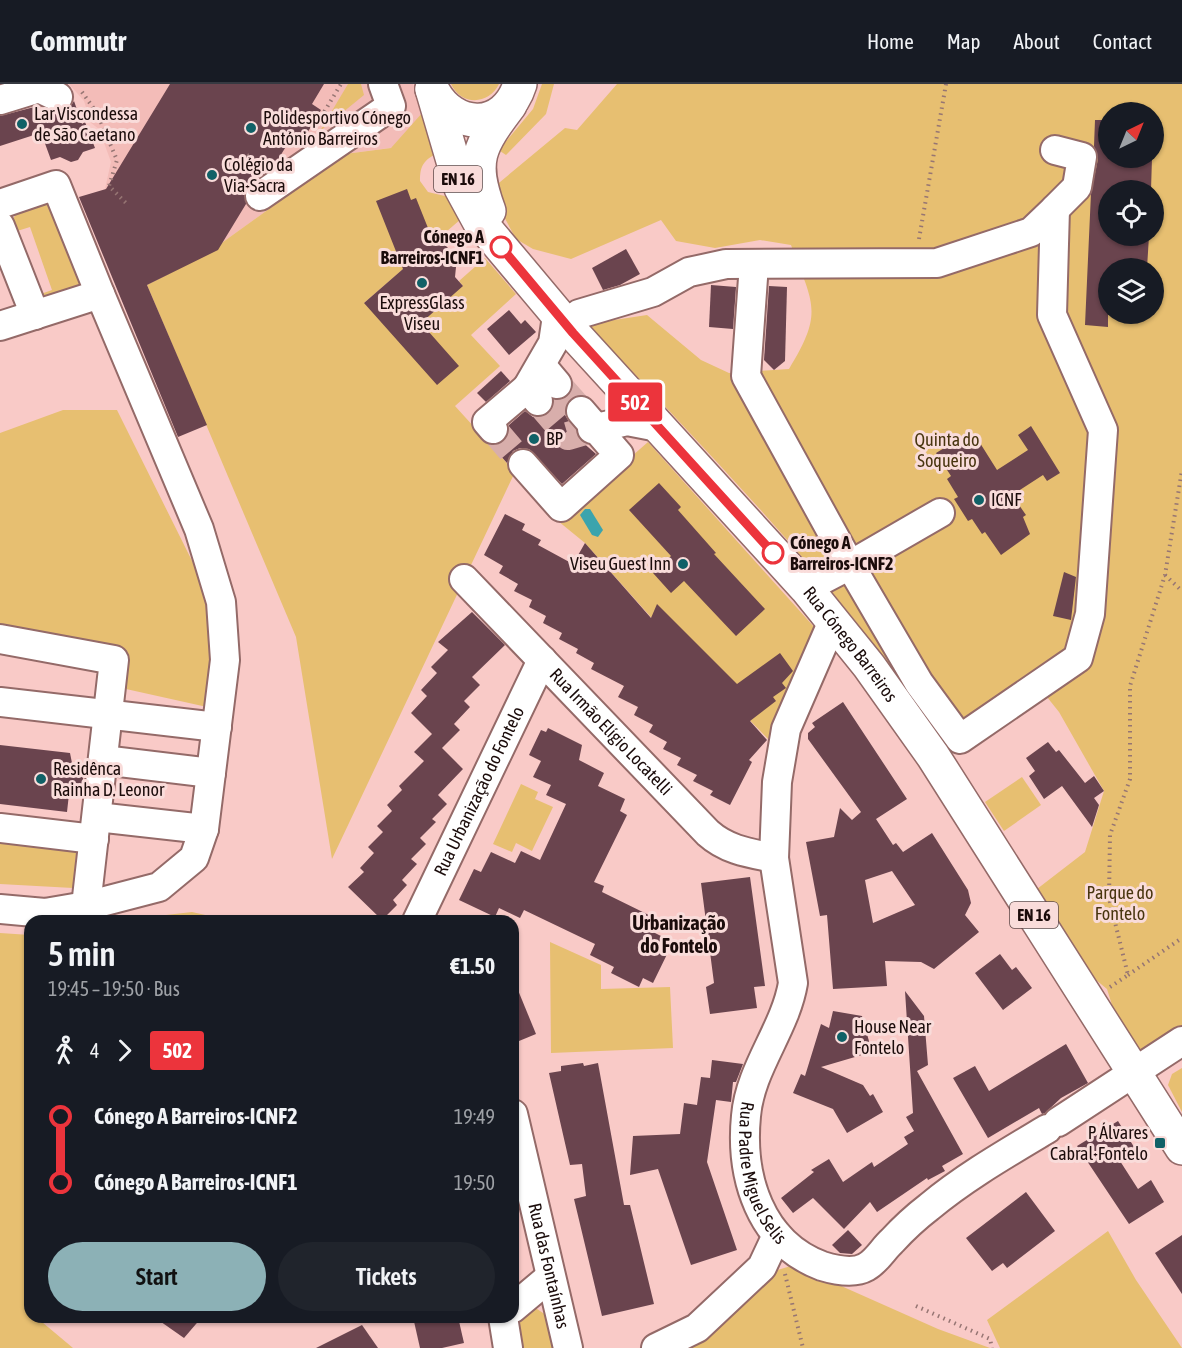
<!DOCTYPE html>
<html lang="en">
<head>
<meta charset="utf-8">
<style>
  body { margin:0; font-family:"Asap Condensed",sans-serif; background:#20242c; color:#f1f3f6; height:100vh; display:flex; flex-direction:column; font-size:22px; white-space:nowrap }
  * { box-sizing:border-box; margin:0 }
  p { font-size:20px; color:#9ea1a6 }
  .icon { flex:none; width:33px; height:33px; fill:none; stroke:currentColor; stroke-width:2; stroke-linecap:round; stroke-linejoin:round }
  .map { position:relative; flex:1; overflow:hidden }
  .details { position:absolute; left:24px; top:831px; width:495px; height:408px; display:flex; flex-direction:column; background:#171b24; border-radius:18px; box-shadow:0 2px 4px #0004 }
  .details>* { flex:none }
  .badge { padding:0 12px; border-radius:4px; font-size:21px; line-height:39px }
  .needle { width:39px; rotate:43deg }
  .tools { position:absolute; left:1098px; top:18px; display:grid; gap:12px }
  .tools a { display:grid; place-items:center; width:66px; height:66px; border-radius:50%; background:#171b24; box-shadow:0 2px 4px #0004; font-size:30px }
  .map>.badge { position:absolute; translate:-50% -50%; box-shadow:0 0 0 3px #fff }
  .legs { display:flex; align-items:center; gap:9px; height:66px; padding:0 24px; font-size:20px }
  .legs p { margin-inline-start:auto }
  .head { display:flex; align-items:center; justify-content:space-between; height:102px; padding:0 24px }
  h1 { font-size:33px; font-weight:600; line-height:45px }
  .action { display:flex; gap:12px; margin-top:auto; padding:12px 24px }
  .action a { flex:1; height:69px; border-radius:36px; background:#8cb1b6; color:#111; font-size:24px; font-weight:600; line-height:69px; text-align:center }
  .action a+a { background:#20242c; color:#f1f3f6 }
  ul { padding:0 24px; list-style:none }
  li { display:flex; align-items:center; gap:21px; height:66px; font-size:22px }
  li i { display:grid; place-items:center; width:9px; height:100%; margin:0 8px; background:currentColor }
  li i::after { content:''; width:15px; height:15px; margin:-8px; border:4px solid; border-radius:50%; background:#171b24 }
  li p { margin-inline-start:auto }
  li:first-child i { background:linear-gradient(#0000 50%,currentColor 0) }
  li:last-child i { background:linear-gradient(currentColor 50%,#0000 0) }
  header { display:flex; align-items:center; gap:36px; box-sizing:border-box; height:84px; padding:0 30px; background:#171b24; border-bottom:2px solid #363941 }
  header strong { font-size:28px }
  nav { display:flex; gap:33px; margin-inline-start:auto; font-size:21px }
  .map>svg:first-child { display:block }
  .built { fill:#f3bcb8 }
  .green { fill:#e7bf71; fill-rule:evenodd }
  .water { fill:#3ba4ad }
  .building { fill:#6a444e; fill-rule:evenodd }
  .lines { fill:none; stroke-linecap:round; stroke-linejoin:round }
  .minor-tunnel { stroke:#d8aeab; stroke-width:28; stroke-dasharray:28 14; stroke-linecap:butt }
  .minor-casing { stroke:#946a68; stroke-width:32 }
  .major-casing { stroke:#946a68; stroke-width:36 }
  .path { stroke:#967573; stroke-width:4; stroke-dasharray:1.5 4.5; stroke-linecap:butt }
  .minor { stroke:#fff; stroke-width:28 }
  .major { stroke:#fff; stroke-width:33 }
  .line-1-casing { stroke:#fff; stroke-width:14 }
  .line-1 { stroke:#ec343c; stroke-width:9 }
  .poi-dot { fill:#106167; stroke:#f9dcda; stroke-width:2 }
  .stop-1-dot { fill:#fff; stroke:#ec343c; stroke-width:3 }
  .labels { text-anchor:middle; stroke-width:6; stroke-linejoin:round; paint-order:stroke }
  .shield { fill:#f9dcda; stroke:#5e4a49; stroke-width:1.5 }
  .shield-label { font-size:16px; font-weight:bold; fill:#1b0c0b }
  .poi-label { font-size:18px; fill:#1b0c0b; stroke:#f9dcda; text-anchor:start }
  .stop-label { font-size:18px; font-weight:bold; fill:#1b0c0b; stroke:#f9dcda; text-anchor:end }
  .park-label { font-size:18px; fill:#48350f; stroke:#f9dcda }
  .street-label { font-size:18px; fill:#1b0c0b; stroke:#f9dcda }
  .neighbourhood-label { font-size:20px; font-weight:bold; fill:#1b0c0b; stroke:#f9dcda }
</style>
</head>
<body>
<header>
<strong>Commutr</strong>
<nav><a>Home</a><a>Map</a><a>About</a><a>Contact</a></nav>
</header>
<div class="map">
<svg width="1182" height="1264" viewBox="0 0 1182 1264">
  <rect width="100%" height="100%" fill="#f9cac7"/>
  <path class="built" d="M69,0H413L435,58L345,70L205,171L115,126L105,105L111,78L99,45L91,39L84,17Z"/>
  <g class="green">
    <path d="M348,0H361L364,11L320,47Z"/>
    <path d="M451,0H499C489,21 461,22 451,0Z"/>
    <path d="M542,0H554L546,30L506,71L500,67L503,61L533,25Z"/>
    <path d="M617,0H1182V944L1142,970L1112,921L1107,905L1096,896L1037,805L1085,768L1104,707L1059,628L1031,593L942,656C842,503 712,374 588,240L647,231L701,276L729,289L789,285C824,228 813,220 791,161L760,156L715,164L676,157L661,136L571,175L533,165L516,155L502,129L494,103L565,44L577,46ZM1108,28H1154V74H1108ZM1108,106H1154V152H1108ZM1108,184H1154V230H1108Z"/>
    <path d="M423,28L438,69C424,76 420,81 420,97L428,108L453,114L461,135L364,219L463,202L459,197L485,174L516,210L471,251L500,282L455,322L515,388L332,775L296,553L147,201L205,171L345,70L391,64Z"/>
    <path d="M42,118L49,122L82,195L80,203L52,219L38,211L52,206L30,143L14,148L12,138L17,127Z"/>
    <path d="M63,326H117L204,501C217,547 214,576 207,623L126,605L129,573L0,549V349Z"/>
    <path d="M648,358L815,544L771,658L673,558L585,459L558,437Z"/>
    <path d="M1022,693L1041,721L1004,747L985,718Z"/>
    <path d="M521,700L538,708L535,715L553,723L532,767L516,759L512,768L493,760Z"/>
    <path d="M0,751L77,759L73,804L0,800Z"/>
    <path d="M192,828L232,837H114Z"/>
    <path d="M0,849L30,851L28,1227L30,1233H36L73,1264H0Z"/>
    <path d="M550,858L601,881V905L670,903L673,964L551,969Z"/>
    <path d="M1182,984V1028L1168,1001L1172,990Z"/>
    <path d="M1108,1147L1136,1196L1182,1264H1000L987,1236Z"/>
    <path d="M794,1181L938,1245L990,1264H677L771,1188Z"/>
    <path d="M534,1223L546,1231L555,1264H521L516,1236Z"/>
  </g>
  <path class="water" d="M585,425H590L603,446L598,453L592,451L580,431Z"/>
  <g class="building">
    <path d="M170,0H324L312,20L321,26L300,61L290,56L274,82L270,80L265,89L245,104L246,120L218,166L147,201L207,341L178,353L79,113L106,105Z"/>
    <path d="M74,17L82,40L85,38L95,64L83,68L78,76L71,78L60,73L51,76L43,54L35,56L34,51L0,62V32L38,22L40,29L47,26L60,29L68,26Z"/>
    <path d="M1095,36H1108V74H1152L1151,106H1108V152H1149L1147,184H1108V243L1085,241L1091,109L1098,75L1094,62Z"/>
    <path d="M407,105L411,116L416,114L428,144L457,173L455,193L463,202L421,239L459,282L437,301L364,219L403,185L376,117Z"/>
    <path d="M626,165L640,190L620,201L603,206L592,184Z"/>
    <path d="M711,201L736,203L733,245L709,243Z"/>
    <path d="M769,202L787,203L785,277L774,286L764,276Z"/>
    <path d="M509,226L521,240L525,236L536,248L509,271L487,245Z"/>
    <path d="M501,287L510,297L486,318L477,309Z"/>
    <path d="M573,305L578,311L571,314L566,321L565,331L580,356L596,370L562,400L529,365L520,364L513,367L507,379L491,361L504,357L509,350V341L525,327L533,333H541L549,329L554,316L567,313Z"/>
    <path d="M1031,342L1060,389L1047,397L1043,391L1012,411L1026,431L1023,433L1030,450L1001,471L985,448L982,450L972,435L968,437L954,415L958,413L947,395L951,392L936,369L969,349L972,355L980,359L997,386L1028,366L1018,351Z"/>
    <path d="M659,399L681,423L678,426L716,469L714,470L765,525L736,552L684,497L671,509L653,489L671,472L629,426Z"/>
    <path d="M505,430L525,440L522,446L541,456L538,461L573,480L585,459L651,534L657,520L737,600L780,569L793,587L782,599L786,604L773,613L776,617L750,637L767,656L749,676L752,678L730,721L710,711L713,707L693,697L697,691L677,681L681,674L663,665L667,658L649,648L653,641L634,631L638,623L618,613L624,602L591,585L594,579L576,569L578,565L559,555L562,549L543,539L546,532L529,523L532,516L514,507L518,500L499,489L503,482L484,471Z"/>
    <path d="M1064,488L1076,493L1071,536L1053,532Z"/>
    <path d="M472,528L505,561L472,593L480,601L464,617L470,623L454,640L460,646L442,664L463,685L438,711L447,720L432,735L436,738L420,754L426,760L411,775L417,780L402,796L407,801L393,816L397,821L382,836L348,803L364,788L360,784L374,769L368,763L383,748L377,742L392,727L387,721L402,706L399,702L424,677L414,668L432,650L411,629L427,612L421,606L437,589L431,583L448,566L438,558Z"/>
    <path d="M843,618L907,715L876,735L893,761L896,759L903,768L932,749L968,806L971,819L965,831L979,848L934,885L921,878L885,877L887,902L833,905L827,831L820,832L806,758L834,753L840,724L852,736L861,728L808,655V649L815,643L812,639ZM892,787L915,821L873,839L865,796Z"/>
    <path d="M548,644L582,661L579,676L604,689L598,702L625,715L620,727L627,731L594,798L604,802L602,808L657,835L651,847L673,858L653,899L643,894L639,903L611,889L614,883L590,871L595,860L524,826L520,834L499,824L495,833L459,816L474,785L481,788L491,768L515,779L521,767L540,776L566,720L546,711L551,701L533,693L541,677L529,671L541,646L546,648Z"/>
    <path d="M1048,658L1056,668L1059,666L1085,699L1094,692L1104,707L1094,714L1099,721L1092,743L1062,702L1044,715L1029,692L1035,687L1026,674Z"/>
    <path d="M0,661L70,669L72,679L85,680L81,711L69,710L67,728L0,720Z"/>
    <path d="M750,793L765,902L754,903L757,924L710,930L706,903L714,899L701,799Z"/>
    <path d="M1000,870L1012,886L1016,883L1032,904L1003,926L975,889Z"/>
    <path d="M513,894L536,950L519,957L513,950Z"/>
    <path d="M905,907L924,932L928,981L917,987L963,1070L942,1082L945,1087L928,1096L927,1094L877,1128L870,1118L844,1145L813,1114L793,1129L781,1114L814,1088L811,1086L829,1075L843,1098L872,1078L874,1083L908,1060L904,1053L914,1047L906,1033L913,1029Z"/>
    <path d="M833,927L862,932L872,968L821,983L863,1001L870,1012L873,1010L883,1028L847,1049L833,1025L793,1009L801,990L805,992L821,940L829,944Z"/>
    <path d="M1066,960L1088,999L1061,1014L1045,1029L1042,1030L1039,1024L988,1054L953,994L975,982L989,1007Z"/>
    <path d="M712,976L743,980L736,998H733L731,1018L716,1016L707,1078L737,1166L691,1181L658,1085L630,1091L633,1052L680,1050L684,1019L697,1021L701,993L710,994Z"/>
    <path d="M583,979L584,982L598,979L624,1121H630L654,1220L602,1232L574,1115L586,1112L582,1080L570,1081L549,989L561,987V982Z"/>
    <path d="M1118,1037L1134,1063L1119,1073L1120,1077L1138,1105L1151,1096L1164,1118L1129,1140L1077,1062Z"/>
    <path d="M1026,1108L1055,1147L1007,1184L1003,1179L992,1187L966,1154Z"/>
    <path d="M848,1146L862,1161L852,1170L840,1169L832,1161Z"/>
    <path d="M1182,1151V1210L1155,1169Z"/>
    <path d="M154,1233H202L184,1254Z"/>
    <path d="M413,1233H458L464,1259L442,1264H420Z"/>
    <path d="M362,1241L378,1264H316Z"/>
  </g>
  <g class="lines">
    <g class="minor-tunnel">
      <path d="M557,300L581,327"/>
      <path d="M538,317L568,352L592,345"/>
      <path d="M493,345L523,380"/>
    </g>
    <g class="minor-casing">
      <g id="minor">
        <path d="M0,16L39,4L58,13"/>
        <path d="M1055,66L1082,73L1077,103L1055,125"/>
        <path d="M260,112L391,22L383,0"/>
        <path d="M0,120L56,101L100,210"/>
        <path d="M0,142L35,231"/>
        <path d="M754,180L746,292L850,481L806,504"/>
        <path d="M566,241L579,230L653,208L689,188L726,180L937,179L1031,148L1055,125L1052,231L1103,346L1090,530L1078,574L960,655L919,599L850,481L940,429"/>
        <path d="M0,242L100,210L199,445L221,518L225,576L204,745L194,774L159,803L86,822L45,829L0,825"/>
        <path d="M541,281L557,300"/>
        <path d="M538,317L527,304L553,259L557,232"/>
        <path d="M493,345L487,338L527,304"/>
        <path d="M592,345L627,337L658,343"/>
        <path d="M523,380L561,423L619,371L581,327"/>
        <path id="s1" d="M464,495L708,749C727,766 749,769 774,774"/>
        <path id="s2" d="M833,537L786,645L777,698L774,774L793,899C785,946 750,984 746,1032C740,1093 760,1159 822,1182C835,1186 854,1190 866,1183C877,1177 883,1165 892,1157C903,1145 916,1133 929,1123C965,1093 1007,1069 1047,1045"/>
        <path d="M0,555L114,576L86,822"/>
        <path d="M0,618L217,643"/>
        <path d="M103,676L211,689"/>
        <path d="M97,733L204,745"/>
        <path d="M0,744L94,755"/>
        <path id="s3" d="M417,837L542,576"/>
        <path id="s4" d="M513,1030L568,1264"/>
        <path d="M1058,1038L1182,957"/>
        <path d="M513,1224L550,1193"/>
        <path d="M503,1233L508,1264"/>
        <path d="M656,1264L697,1244L762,1183L777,1151"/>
      </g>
    </g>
    <g class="major-casing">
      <g id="major">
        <path id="s5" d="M432,5L461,104L479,137L573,249L806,504L869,582L933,672L1182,1064"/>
        <path d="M432,5C453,47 505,48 520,0"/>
        <path d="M489,127C470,76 479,62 510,21"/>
      </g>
    </g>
    <g class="path">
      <path d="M82,8L97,29L117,76L109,102L126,119"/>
      <path d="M315,43L341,0"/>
      <path d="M247,71L264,81"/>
      <path d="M919,155L946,0"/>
      <path d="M1165,491L1182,507"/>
      <path d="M1128,891L1182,854"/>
      <path d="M1110,903L1128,891L1109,814L1110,751L1130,695V602L1165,491L1182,386"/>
      <path d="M785,1190L803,1264"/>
      <path d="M916,1222L990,1255L992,1264"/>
    </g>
    <use href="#minor" class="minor"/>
    <use href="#major" class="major"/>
  </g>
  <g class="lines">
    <g class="line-1-casing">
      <path id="line-1" d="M501,163L573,249L773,469"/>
    </g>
    <use href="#line-1" class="line-1"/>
  </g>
  <g class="poi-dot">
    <circle cx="22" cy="40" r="6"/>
    <circle cx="251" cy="44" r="6"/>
    <circle cx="212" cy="91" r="6"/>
    <circle cx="422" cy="199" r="6"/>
    <circle cx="534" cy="355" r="6"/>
    <circle cx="979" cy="416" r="6"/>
    <circle cx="683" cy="480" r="6"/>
    <circle cx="41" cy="695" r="6"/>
    <circle cx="842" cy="953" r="6"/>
    <rect x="1154" y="1053" width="12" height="12" rx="3"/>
  </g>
  <g class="stop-1-dot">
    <circle cx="501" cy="163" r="10"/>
    <circle cx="773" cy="469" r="10"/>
  </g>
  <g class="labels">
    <g class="shield">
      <rect x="434" y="82" width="48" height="26" rx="4.5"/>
      <rect x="1010" y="818" width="48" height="26" rx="4.5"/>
    </g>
    <g class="shield-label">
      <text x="458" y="101">EN 16</text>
      <text x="1034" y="837">EN 16</text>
    </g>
    <g class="poi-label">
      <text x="34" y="36">Lar Viscondessa<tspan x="34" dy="21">de São Caetano</tspan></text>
      <text x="263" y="40">Polidesportivo Cónego<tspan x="263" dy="21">António Barreiros</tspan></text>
      <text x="224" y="87">Colégio da<tspan x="224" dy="21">Via-Sacra</tspan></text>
      <text x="422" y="225" text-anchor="middle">ExpressGlass<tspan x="422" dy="21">Viseu</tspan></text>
      <text x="546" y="361">BP</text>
      <text x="991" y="422">ICNF</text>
      <text x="671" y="486" text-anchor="end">Viseu Guest Inn</text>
      <text x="53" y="691">Residênca<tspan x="53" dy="21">Rainha D. Leonor</tspan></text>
      <text x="854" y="949">House Near<tspan x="854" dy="21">Fontelo</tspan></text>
      <text x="1148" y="1055" text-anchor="end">P Álvares<tspan x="1148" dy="21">Cabral-Fontelo</tspan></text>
    </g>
    <g class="stop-label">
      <text x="484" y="159">Cónego A<tspan x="484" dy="21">Barreiros-ICNF1</tspan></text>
      <text x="790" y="465" text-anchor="start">Cónego A<tspan x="790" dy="21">Barreiros-ICNF2</tspan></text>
    </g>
    <g class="park-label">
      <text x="947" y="362">Quinta do<tspan x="947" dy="21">Soqueiro</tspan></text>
      <text x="1120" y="815">Parque do<tspan x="1120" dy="21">Fontelo</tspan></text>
    </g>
    <g class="street-label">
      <text dy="6" stroke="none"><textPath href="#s5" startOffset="704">Rua Cónego Barreiros</textPath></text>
      <text dy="6" stroke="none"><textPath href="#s1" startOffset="212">Rua Irmão Elígio Locatelli</textPath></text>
      <text dy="6" stroke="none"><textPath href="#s3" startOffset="144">Rua Urbanização do Fontelo</textPath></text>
      <text dy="6" stroke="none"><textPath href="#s2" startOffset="576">Rua Padre Miguel Selis</textPath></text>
      <text dy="6" stroke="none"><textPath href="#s4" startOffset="156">Rua das Fontaínhas</textPath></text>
    </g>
    <g class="neighbourhood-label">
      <text x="679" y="846">Urbanização<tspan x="679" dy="23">do Fontelo</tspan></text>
    </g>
  </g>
</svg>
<div class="tools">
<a><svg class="needle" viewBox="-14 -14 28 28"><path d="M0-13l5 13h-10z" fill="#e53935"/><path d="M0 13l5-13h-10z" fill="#9ea1a6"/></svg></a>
<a><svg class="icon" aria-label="locate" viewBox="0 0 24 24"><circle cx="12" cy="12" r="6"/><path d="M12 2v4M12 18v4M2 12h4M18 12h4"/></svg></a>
<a><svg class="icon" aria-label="layers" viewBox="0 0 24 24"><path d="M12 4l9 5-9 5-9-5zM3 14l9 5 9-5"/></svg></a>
</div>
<b class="badge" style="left:635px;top:318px;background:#ec343c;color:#fff">502</b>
<section class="details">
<div class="head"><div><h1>5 min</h1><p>19:45 – 19:50 · Bus</p></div><b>€1.50</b></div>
<div class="legs"><svg class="icon" aria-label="walk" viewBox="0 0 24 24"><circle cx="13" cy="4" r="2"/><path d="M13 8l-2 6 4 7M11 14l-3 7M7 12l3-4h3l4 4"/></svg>4<svg class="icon" aria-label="forward" viewBox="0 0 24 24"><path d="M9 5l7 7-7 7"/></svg><b class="badge" style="background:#ec343c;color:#fff">502</b></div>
<ul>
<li><i style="color:#ec343c"></i><b>Cónego A Barreiros-ICNF2</b><p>19:49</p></li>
<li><i style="color:#ec343c"></i><b>Cónego A Barreiros-ICNF1</b><p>19:50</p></li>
</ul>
<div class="action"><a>Start</a><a>Tickets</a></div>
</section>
</div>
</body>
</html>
